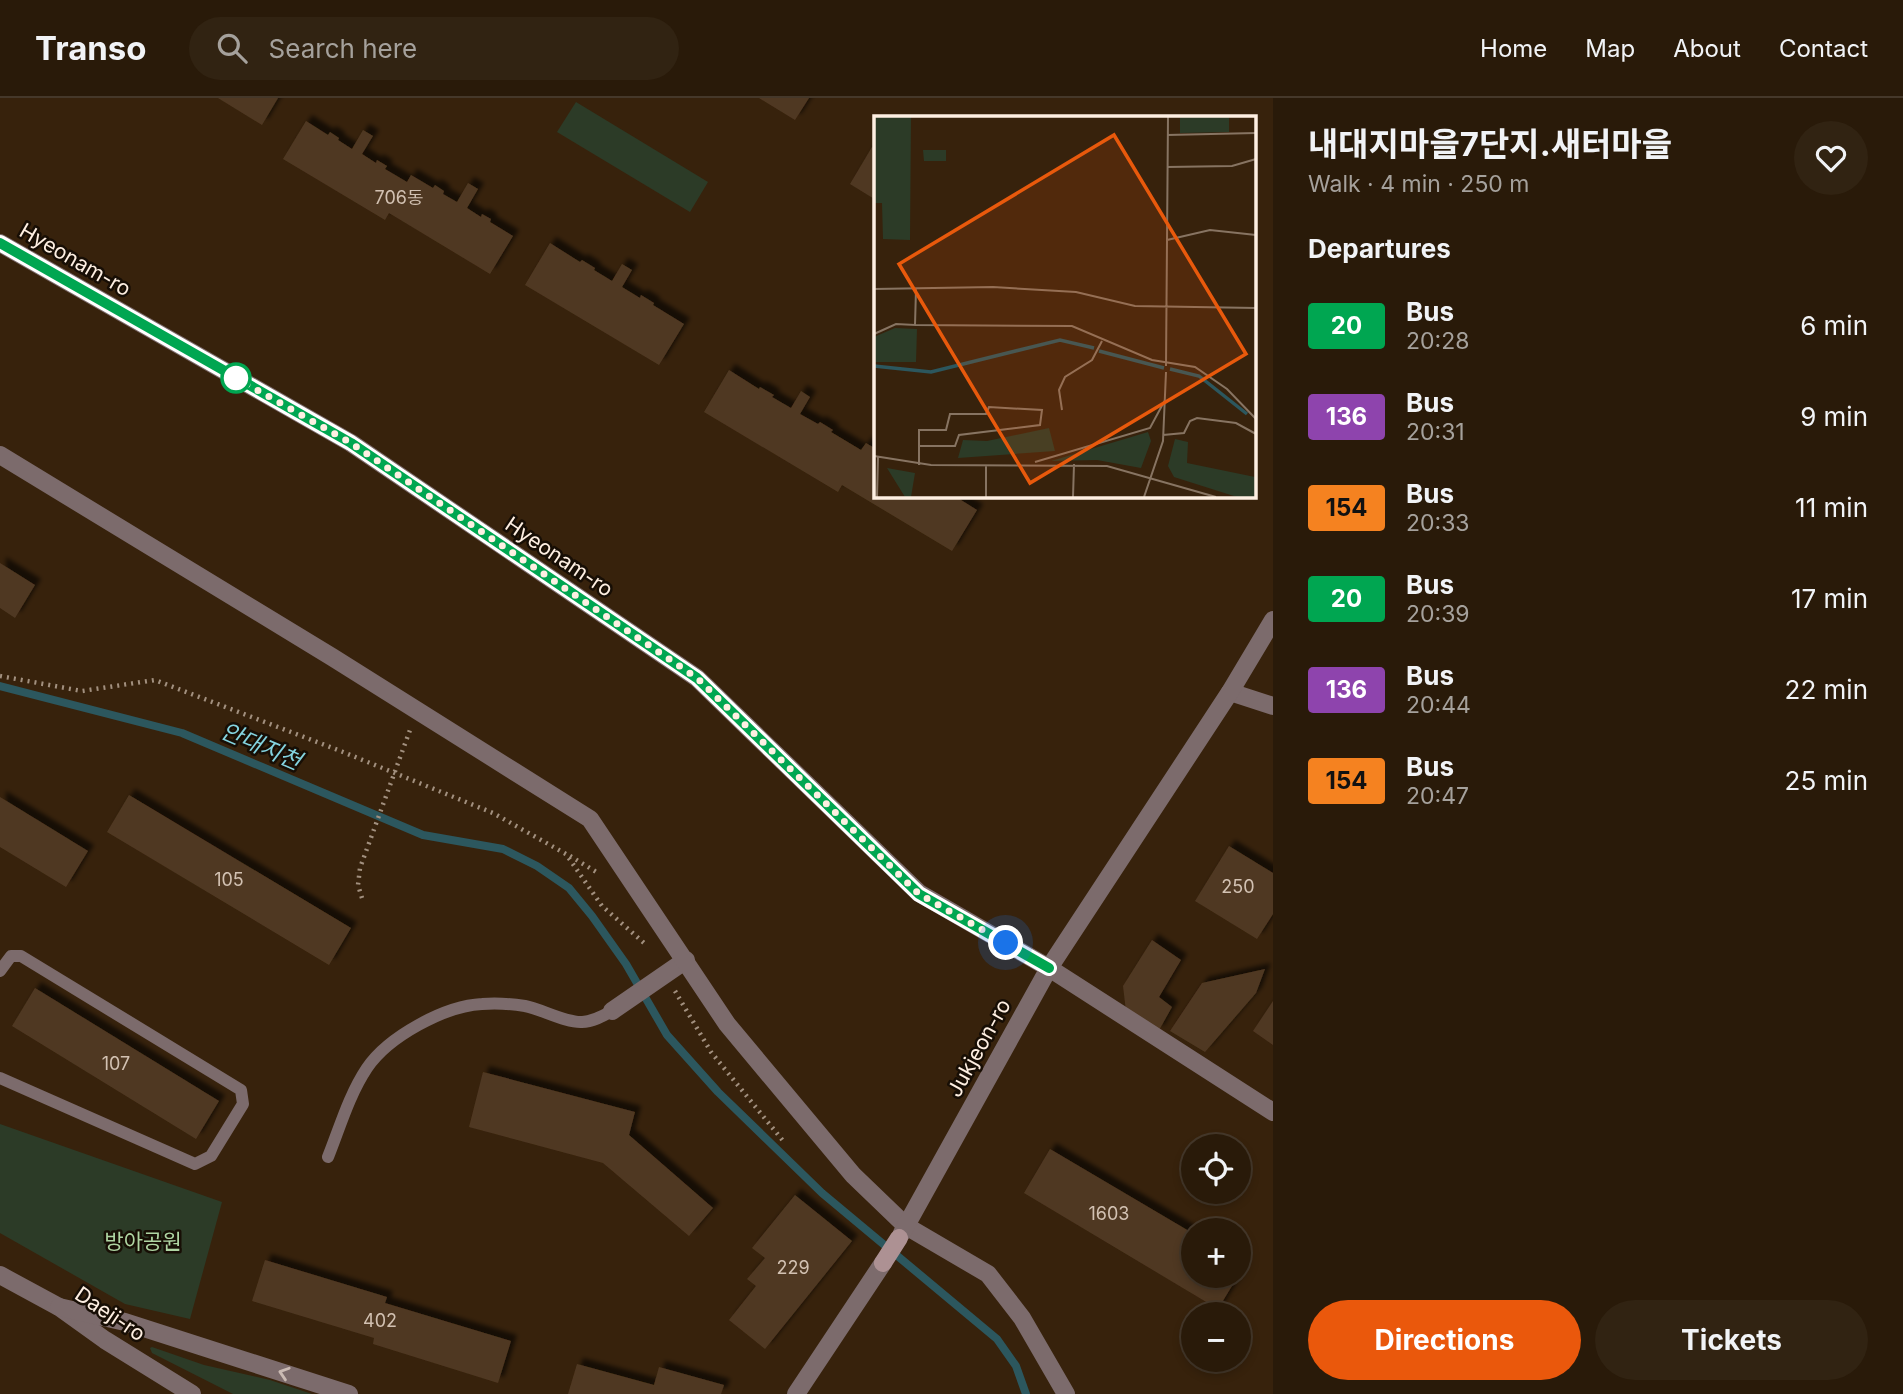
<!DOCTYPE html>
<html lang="en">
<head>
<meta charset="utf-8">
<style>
  body { margin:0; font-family:Inter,"Noto Sans KR",sans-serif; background:#312312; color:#f1f3f6; height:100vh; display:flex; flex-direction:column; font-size:26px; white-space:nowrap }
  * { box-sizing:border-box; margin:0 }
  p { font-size:23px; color:#a5a19c }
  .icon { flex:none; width:38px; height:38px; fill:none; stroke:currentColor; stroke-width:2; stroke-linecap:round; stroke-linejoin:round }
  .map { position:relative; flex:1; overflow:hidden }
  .details { display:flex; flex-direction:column; background:#291a09; width:630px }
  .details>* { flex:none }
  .badge { padding:0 14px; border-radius:5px; font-size:24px; line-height:46px }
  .controls { position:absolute; left:1181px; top:1036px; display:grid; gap:14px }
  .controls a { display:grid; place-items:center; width:70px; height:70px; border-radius:50%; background:#291a09; box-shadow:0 4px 10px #0003,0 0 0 2px #45382a; font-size:35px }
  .you { position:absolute; width:35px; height:35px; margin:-18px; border:5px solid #fff; border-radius:50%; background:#1a73e8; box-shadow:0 0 0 10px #1a73e833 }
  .map>.badge { position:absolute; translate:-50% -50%; box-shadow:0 0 0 4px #fff }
  h2 { padding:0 35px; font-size:26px; line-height:63px }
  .round { display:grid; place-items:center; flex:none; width:74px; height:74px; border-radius:37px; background:#312312 }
  .overview { display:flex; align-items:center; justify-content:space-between; height:119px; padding:0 35px }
  h1 { font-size:33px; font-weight:700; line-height:52px }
  .action { display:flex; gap:14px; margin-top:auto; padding:14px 35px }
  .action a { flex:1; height:80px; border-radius:42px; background:#ea580c; color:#fff; font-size:28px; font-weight:700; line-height:80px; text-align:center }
  .action a+a { background:#312312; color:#f1f3f6 }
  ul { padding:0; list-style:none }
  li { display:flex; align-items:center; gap:21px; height:91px; padding:0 35px }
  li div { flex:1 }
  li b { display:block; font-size:26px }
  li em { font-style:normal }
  li .badge { min-width:77px; font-weight:700; text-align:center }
  header { display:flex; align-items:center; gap:42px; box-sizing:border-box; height:98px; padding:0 35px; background:#291a09; border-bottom:2px solid #45382a }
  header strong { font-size:33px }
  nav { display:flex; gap:38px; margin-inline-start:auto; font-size:24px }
  .search { width:490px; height:63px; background:#312312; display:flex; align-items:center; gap:18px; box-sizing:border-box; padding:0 24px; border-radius:38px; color:#a5a19c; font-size:26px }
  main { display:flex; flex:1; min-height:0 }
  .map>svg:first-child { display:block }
  .green { fill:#2c3b27 }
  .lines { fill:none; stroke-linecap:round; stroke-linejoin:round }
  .stream { stroke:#2c575e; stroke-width:8 }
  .building { fill:#4f3822; filter:url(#shadow) }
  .path { stroke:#a2907f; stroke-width:4.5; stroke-dasharray:2 5; stroke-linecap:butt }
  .service { stroke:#7c6b6c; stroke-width:12 }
  .minor { stroke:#7c6b6c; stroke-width:18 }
  .tertiary { stroke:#7c6b6c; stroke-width:18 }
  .secondary { stroke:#ad9193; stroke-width:18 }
  .oneway { stroke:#cabab3 }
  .line-casing { stroke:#fff; stroke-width:16 }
  .line { stroke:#00a651; stroke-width:10 }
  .walk { stroke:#feefe2; stroke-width:7; stroke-dasharray:0 12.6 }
  .stop-dot { fill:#fff; stroke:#00a651; stroke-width:3.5 }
  .labels { text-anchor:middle; stroke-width:5; stroke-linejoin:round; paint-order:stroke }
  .number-label { font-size:18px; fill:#d2c1b2 }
  .street-label { font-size:21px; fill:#feefe2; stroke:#170e05 }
  .park-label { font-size:21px; fill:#afd5a3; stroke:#170e05 }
  .water-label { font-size:23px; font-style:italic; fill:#84d3df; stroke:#170e05 }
  .inset-river { fill:none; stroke:#2c575e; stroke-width:3.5 }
  .inset-road { fill:none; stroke:#877462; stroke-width:2 }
  .view { fill:#e8590c; fill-opacity:0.15; stroke:#e8590c; stroke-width:3.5 }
  .inset-edge { fill:none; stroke:#feefe2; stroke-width:3.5 }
</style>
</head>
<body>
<header>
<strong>Transo</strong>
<div class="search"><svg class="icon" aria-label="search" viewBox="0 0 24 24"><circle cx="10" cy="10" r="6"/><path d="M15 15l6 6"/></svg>Search here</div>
<nav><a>Home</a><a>Map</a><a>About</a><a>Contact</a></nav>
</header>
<main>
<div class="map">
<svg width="1273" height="1296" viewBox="0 0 1273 1296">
  <defs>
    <filter id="shadow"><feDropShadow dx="6" dy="-6" stdDeviation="2" flood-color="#0009"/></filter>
  </defs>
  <rect width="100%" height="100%" fill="#37220c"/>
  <g class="green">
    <path d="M576,4L708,84L690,114L557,34Z"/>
    <path d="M0,1026L222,1104L190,1221L125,1206L0,1135Z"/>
    <path d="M152,1249L204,1267L270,1282L312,1296H233L152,1255L150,1250Z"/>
  </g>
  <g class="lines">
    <path class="stream" d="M0,588L182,635L423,737L503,751L537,768L569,790L592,818L626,866L667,937L718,994L822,1095L997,1241L1016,1268L1026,1296"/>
  </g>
  <g class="building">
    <path d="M218,0H278L262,27Z"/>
    <path d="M759,0H809L795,22Z"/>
    <path d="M306,23L328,37L330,34L339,40L338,42L352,51L363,32L373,38L362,56L376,65L377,62L387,68L385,71L407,84L411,77L433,90L435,87L444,93L443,96L457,104L468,85L478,91L467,110L481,119L482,116L491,121L490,124L513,138L490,176L389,115L385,122L283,61Z"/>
    <path d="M872,49L876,51V102L850,86Z"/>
    <path d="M550,145L580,164L582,162L595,170L594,172L612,183L622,166L632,172L622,189L640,200L641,197L654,205L653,207L684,226L659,267L525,187Z"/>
    <path d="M729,272L759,291L760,289L774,297L772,299L791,310L801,293L810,299L800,316L818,326L820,324L833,332L831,334L861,352L866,345L876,351V397H953L977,412L952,453L842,387L838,394L704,314Z"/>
    <path d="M0,465L35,487L15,520L0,510Z"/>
    <path d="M129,697L351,830L329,867L107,734Z"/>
    <path d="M0,699L88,753L66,789L0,749Z"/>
    <path d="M1229,748L1273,775V816L1257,841L1195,803Z"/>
    <path d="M1152,842L1181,862L1159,899L1172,909L1158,934L1126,913L1123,888Z"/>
    <path d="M1265,871L1256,895L1205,954L1170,933L1202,885Z"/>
    <path d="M35,890L219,1003L196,1041L12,928Z"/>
    <path d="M1273,903V947L1253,933Z"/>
    <path d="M483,974L635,1014L629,1037L713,1110L689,1138L603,1065L469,1029Z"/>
    <path d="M1050,1051L1194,1136V1178H1238L1218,1211L1024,1095Z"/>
    <path d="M795,1097L852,1143L765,1251L729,1222L756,1188L747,1181L765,1160L752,1150Z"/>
    <path d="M265,1162L387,1199L385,1205L511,1243L498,1285L373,1246L374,1240L252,1203Z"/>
    <path d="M577,1266L654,1287L659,1269L724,1287L721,1296H568Z"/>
  </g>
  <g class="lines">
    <g class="path">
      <path d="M0,578L82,593L155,582L343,654L493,715L566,756L602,808L644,845"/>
      <path d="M570,758L598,775"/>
      <path d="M362,800L358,787L360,770L410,632"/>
      <path d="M675,893L711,954L784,1044"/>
    </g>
    <g class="service">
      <path d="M0,873L11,858H21L241,992L243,1006L211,1058L195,1066L0,980"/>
      <path d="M328,1059C340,1029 349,997 367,970C388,939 444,908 482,906C495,905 512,906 525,908C541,911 566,925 582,924C592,924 603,918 612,913"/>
    </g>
    <g class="minor">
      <path d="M1049,870L1273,1014"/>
      <path d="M612,913L686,862"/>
    </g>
    <g class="tertiary">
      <path d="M0,145L351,345L697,580L919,795L1049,870"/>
      <path d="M0,357L332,559L590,721L727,926L853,1077L906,1128L988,1176L1022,1220L1066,1296"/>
      <path d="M1230,594L1273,608"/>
      <path d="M902,1135L1049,870L1230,594L1273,522"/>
      <path d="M0,1177L59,1209L105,1242L192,1296"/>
      <path d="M59,1209L125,1224L349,1296"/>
      <path d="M796,1296L883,1165"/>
    </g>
    <path class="secondary" d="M883,1165L899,1140"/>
  </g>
  <defs><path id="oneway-chevron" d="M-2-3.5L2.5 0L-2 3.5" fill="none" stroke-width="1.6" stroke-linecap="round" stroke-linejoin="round" transform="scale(1.75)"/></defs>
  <use class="oneway" href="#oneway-chevron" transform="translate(284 1275) rotate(-162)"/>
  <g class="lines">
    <g class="line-casing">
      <path id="line" d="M0,145L351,345L697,580L919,796L1049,870"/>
    </g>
    <use href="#line" class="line"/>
    <path class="walk" d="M236,280L351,345L697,580L919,796L1006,845"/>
  </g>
  <circle class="stop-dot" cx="236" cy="280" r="14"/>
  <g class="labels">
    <g class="number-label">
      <text x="399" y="106">706동</text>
      <text x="229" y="788">105</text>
      <text x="1238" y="795">250</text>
      <text x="116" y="972">107</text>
      <text x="1109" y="1122">1603</text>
      <text x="793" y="1176">229</text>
      <text x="380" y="1229">402</text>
    </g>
    <g class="street-label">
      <text transform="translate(75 162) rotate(30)" y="7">Hyeonam-ro</text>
      <text transform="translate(559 459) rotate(34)" y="7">Hyeonam-ro</text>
      <text transform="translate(979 950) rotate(-61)" y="7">Jukjeon-ro</text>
      <text transform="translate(110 1216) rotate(34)" y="7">Daeji-ro</text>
    </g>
    <g class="park-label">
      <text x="143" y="1151">방아공원</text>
    </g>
    <g class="water-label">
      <text transform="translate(261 648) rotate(23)" y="8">안대지천</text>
    </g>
  </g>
  <g transform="translate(874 18)">
    <rect width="382" height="382" fill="#37220c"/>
    <path d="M0,1H37L36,124L9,123L8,87H0ZM306,1H355V16L306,17ZM49,34H72V45H50ZM21,212L43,213L42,246H0V221ZM175,312L181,335L84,342L89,324L113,325ZM274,316L277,325L267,352L223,344L177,345ZM301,323L314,326L313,347L381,361V381H363L300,361L294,350ZM13,352L41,357L37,381H31Z" fill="#2c3b27"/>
    <path class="inset-river" d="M225,235L290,252M0,250L57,256L186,224L220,232M296,253L325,260L373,298"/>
    <path class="inset-road" d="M293,19L382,17M293,51L358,50L382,43M293,124L336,114L382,119M0,173L119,171L202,176L261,190L382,192M41,209L198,210L278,244L321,251L353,273L382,303M0,218L22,208L41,209L42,173M292,250L294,1M188,294L185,274L191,261L218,244L228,225M289,319L310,317L316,305L323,302L362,307L382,318M0,340L57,349L233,350L342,381M161,346L276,312L291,284M45,349V314H72L76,298H112L115,291L168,294L166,309L85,319L81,330H46M112,349V381M3,381L4,341M199,381L200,348M270,381L289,325L292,256"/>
    <path class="view" d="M240,19L372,238L156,367L25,148Z"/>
    <rect width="382" height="382" class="inset-edge"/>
  </g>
</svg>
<div class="controls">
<a><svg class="icon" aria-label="locate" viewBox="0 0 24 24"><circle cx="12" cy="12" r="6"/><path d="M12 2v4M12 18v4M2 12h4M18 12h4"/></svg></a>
<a>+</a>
<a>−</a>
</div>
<div class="you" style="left:1006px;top:845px"></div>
</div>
<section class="details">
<div class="overview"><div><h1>내대지마을7단지.새터마을</h1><p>Walk · 4 min · 250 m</p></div><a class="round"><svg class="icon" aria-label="heart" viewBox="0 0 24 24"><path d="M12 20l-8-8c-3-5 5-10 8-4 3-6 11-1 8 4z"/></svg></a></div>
<h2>Departures</h2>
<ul>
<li><span class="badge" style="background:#00a651;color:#fff">20</span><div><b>Bus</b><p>20:28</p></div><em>6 min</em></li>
<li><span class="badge" style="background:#8e44ad;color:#fff">136</span><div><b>Bus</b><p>20:31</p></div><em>9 min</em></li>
<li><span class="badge" style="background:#f58220;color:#111">154</span><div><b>Bus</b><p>20:33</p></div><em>11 min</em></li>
<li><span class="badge" style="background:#00a651;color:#fff">20</span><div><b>Bus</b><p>20:39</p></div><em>17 min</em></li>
<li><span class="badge" style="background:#8e44ad;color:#fff">136</span><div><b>Bus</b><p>20:44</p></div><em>22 min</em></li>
<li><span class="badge" style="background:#f58220;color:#111">154</span><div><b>Bus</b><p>20:47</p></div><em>25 min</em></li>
</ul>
<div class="action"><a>Directions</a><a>Tickets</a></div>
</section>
</main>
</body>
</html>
